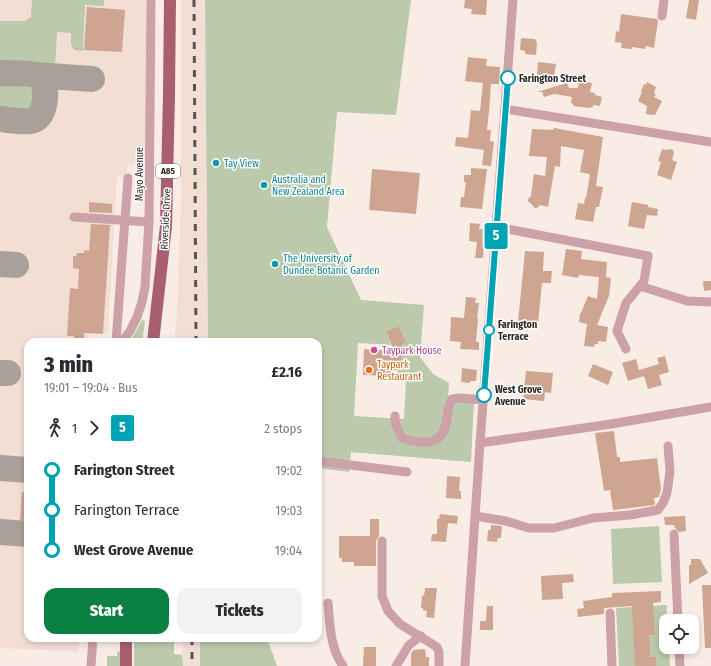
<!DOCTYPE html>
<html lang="en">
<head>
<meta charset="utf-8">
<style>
  body { margin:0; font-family:"Fira Sans Condensed",sans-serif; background:#f2f2f3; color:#2b2b33; height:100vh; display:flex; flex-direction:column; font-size:15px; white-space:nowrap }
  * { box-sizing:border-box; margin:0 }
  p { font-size:13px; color:#7c7c81 }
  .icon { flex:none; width:22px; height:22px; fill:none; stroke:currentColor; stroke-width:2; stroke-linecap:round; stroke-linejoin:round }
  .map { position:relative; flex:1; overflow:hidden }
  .side { position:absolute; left:24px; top:338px; width:298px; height:304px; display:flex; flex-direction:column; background:#fff; border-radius:12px; box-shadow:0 2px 6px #0003 }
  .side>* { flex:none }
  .badge { padding:0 8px; border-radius:3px; font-size:14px; line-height:26px }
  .tools { position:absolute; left:659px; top:614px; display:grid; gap:8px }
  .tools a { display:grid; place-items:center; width:40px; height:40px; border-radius:8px; background:#fff; box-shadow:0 2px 6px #0003; font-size:20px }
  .map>.badge { position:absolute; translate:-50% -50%; box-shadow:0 0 0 2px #fff }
  .legs { display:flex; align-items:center; gap:6px; height:44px; padding:0 20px; font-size:13px }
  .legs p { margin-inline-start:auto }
  .summary { display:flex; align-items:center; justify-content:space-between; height:68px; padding:0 20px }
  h1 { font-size:22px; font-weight:800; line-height:30px }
  .primary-button { display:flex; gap:8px; margin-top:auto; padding:8px 20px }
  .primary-button a { flex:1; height:46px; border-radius:12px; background:#0b8043; color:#fff; font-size:16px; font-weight:800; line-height:46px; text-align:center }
  .primary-button a+a { background:#f2f2f3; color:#2b2b33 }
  ul { padding:0 20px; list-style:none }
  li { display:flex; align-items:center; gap:14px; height:40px; font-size:15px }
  li i { display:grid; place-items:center; width:6px; height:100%; margin:0 5px; background:currentColor }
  li i::after { content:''; width:10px; height:10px; margin:-5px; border:3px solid; border-radius:50%; background:#fff }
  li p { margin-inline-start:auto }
  li:first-child i { background:linear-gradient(#0000 50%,currentColor 0) }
  li:last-child i { background:linear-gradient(currentColor 50%,#0000 0) }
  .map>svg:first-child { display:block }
  .built { fill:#f3ded4 }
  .green { fill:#bacaaa; fill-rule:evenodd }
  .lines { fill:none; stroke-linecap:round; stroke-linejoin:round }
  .taxiway { stroke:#aaa09a; stroke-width:26 }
  .building { fill:#cda591 }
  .minor { stroke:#cca1a8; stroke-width:9 }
  .major { stroke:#a95f6d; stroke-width:12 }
  .rail { stroke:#5a5350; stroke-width:3; stroke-dasharray:7 7; stroke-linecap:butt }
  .line-1-casing { stroke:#fff; stroke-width:9 }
  .line-1 { stroke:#00a3b4; stroke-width:6 }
  .stop-1-dot { fill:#fff; stroke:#00a3b4; stroke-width:2 }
  .culture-dot { fill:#0f9aa8; stroke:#fff; stroke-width:1.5 }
  .hotel-dot { fill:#d1479c; stroke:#fff; stroke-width:1.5 }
  .food-dot { fill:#e8710a; stroke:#fff; stroke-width:1.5 }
  .labels { text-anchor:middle; stroke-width:3; stroke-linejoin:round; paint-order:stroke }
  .shield { fill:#fff; stroke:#6c6867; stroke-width:1 }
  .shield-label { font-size:9px; font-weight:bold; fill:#2d2826 }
  .stop-label { font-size:10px; font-weight:bold; fill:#2d2826; stroke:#fff; text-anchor:start }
  .culture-label { font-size:10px; fill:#0d838f; stroke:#fff; text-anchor:start }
  .street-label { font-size:10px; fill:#2d2826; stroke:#fff }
  .hotel-label { font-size:10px; fill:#b23c85; stroke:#fff; text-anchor:start }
  .food-label { font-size:10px; fill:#c56008; stroke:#fff; text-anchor:start }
</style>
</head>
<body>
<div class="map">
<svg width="711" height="666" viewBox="0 0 711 666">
  <rect width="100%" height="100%" fill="#f9ece5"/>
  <g class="built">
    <path d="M0,0H146V160L128,166L125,177H117L108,333H89V342H28V638H79L78,652L0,648Z"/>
    <path d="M181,0H205L208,342H174L177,312L181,200Z"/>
    <path d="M182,638H200V666H183Z"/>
  </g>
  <g class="green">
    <path d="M32,0H104V6L85,5L83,51L74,50L71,44V33L57,32L55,69L51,70L0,67V21H25L31,17Z"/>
    <path d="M205,0H411L396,115L337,112L327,227L361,300L424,305L420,357L433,374L449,383L448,399L474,401L471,462L351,452L349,472L318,468V342H208ZM399,326L405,341L404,344L401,343V360H399L397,379L406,380L404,419L354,416L358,343L391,345L386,331Z"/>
    <path d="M0,85C7,84 18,84 26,86C40,89 38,111 25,116C19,118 7,116 0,115Z"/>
    <path d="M142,320L145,321L142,342H130Z"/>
    <path d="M659,526L662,582L613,584L611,529Z"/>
    <path d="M667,605L666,647H669L670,666H619L616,608Z"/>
    <path d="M134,638H174V654L182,655L183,666H134Z"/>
    <path d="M200,638H267L277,666H200Z"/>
    <path d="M120,651V666H107V656H117V652Z"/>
  </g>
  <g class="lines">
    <g class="taxiway">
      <path d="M0,73C9,74 30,72 38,76C49,83 47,115 34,120C27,123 9,120 0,119"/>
      <path d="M35,75L92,79"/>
      <path d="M0,264L16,265"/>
      <path d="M0,373H8"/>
      <path d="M0,468L28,470"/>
      <path d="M0,532L28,534"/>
    </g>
  </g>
  <g class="building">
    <path d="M465,0H487L486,15L471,14L472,9L464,8Z"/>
    <path d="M689,0H699L696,20L686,18Z"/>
    <path d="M87,7L125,10L122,52L84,50Z"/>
    <path d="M621,14L657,19L658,21L654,48L646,46L645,49L632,47V49L621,48L622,43L615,42L616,31L619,32Z"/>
    <path d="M521,38L535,39L537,43L536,55L525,54V51L520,50Z"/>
    <path d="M468,57L487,59L486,66L500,67L499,84H491L489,112L487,130H491L490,141L494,142L491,166L482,165L484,150L455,146L456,137L468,138L471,110L480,111L483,83L465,81Z"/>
    <path d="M538,62L556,64L554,77L537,75Z"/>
    <path d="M579,81L592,83L590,92L595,93V95L602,97L600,106L593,105V107L589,108L573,106V104L571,103L572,97L554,94L544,97L542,92H537L567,83L569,88H578Z"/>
    <path d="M647,82L656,87L654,93L656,94L654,97L662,101L655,115L646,114L647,106L638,101L642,92L641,91L644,84L646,85Z"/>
    <path d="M554,128L603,137L596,186L603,187L599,207H596L593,222L575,219L578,203L584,204L585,198H586L590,175L589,174L580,172L584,150L561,146L560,167L555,166L548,207L540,205L536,209L527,200L531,196L534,174L545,176L547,157L529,156L532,129L553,130Z"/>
    <path d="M662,149L666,150L670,149L673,150L674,153L672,160L677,162L671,180L657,175L661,162L658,161Z"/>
    <path d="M471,168L487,169L482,209L460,207L461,197H464L466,182H464V175H471Z"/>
    <path d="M372,169L420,173L416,214L369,210Z"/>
    <path d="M89,202L112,204V213L89,212Z"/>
    <path d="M632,202L648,205V207L658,209L657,216L647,215L644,229L628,226Z"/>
    <path d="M470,223L480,224L479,229H485L483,258H475L477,242L469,241Z"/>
    <path d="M91,224L110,225L103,334L84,333V342H74V336H67L70,288L78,289L79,269L73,268V256H76L77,253H84V250L89,251Z"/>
    <path d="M566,249L582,251L581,259L607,262L606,277L611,278L609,296L597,325L608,327L606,342L598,341V344H595L594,347L584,346L587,324L579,322L580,313H581L588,296L597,299L599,277L579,275L578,278L562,275Z"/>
    <path d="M525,251L544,252L543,271H552L551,283H542L538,324L518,322Z"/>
    <path d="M703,281H711V290L704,291Z"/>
    <path d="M466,297L476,298L475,303H479L477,319H478L476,342H479V350L460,349L461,342L450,341L451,317L464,318Z"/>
    <path d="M399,326L406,343L402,344L401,368L398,363V370H394L393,376L363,375L364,349L394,351L386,331Z"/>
    <path d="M665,356L669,372L659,375L662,385L648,389L644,376L628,381L622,363L636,359L639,370L659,364L657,358Z"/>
    <path d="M593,364L613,372L608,385L588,376Z"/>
    <path d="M462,368L477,370L476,381H470V383L461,382Z"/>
    <path d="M526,371L553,373L551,393L545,392L544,401L523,399Z"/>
    <path d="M614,431L617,457H620V462L657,458L661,489L659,497L654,498L655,505L613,510L610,490L604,491L595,433Z"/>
    <path d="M447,476L460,477L459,491H461V499L446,498Z"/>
    <path d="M22,492H28V523L20,522Z"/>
    <path d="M440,514L458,516L457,524L448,523L446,542L431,541L432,534H437V519H439Z"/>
    <path d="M685,516L686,531L679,532L675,528L674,525H665L664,517Z"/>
    <path d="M370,519H379V536L376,541V566H354V562H342V558H339V536H370Z"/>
    <path d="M491,525L502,526L501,538H498L497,542L487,541L488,530H491Z"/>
    <path d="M691,559H700L708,573L689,584V565H691Z"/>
    <path d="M573,574L574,582L562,583L563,599L542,600L541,576Z"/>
    <path d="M702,585H711V648H705Z"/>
    <path d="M425,588H437L434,618L426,617L427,611L423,610V608H421L422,595L424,596Z"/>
    <path d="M661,591V602L653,603L655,635H649L650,657H656V666H635L632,606L604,608V614L578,617L577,609L584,608L583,601L612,597V593Z"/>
    <path d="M487,606H493V630H480V621H486Z"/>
    <path d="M364,647H376V666H363Z"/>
    <path d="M425,649L426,657H429V666H411V654L413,650Z"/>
  </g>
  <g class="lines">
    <g class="minor">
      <path d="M662,16L664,0"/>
      <path d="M505,109L711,142"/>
      <path d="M74,217L149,222"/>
      <path d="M497,227L648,256L644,281L626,303L617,331L626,349"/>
      <path d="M640,286L687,301L711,302"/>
      <path d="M116,342L128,178"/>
      <path d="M122,342L130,331L137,317L142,302L145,287L149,222L151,0"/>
      <path d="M395,416V423L402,438C421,444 441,447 446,424C448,415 447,407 452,399L461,398L483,400"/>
      <path d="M480,443L611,424L711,407"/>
      <path d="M318,461L407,472"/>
      <path d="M475,516L506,521L529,528H554L593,518L630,515L658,510L663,503L667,493L670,471L668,446"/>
      <path d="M674,534L678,621"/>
      <path d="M382,541V596L388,611L400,624L437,647L439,652V666"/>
      <path d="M328,603C330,625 330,648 343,666"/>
      <path d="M610,613L612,666"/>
      <path d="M679,647L680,666"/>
      <path d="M91,666L93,638"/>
      <path d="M396,666L409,645L421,636"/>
      <path d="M465,666L480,443L513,0"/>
    </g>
    <g class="major">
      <path d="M153,342L166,226L169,94L170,0"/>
      <path d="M126,666V638"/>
    </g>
    <g class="rail">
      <path d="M194,0L196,342"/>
      <path d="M192,638V666"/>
    </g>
  </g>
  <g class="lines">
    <g class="line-1-casing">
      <path id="line-1" d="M484,395L508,78"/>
    </g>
    <use href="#line-1" class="line-1"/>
  </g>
  <g class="stop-1-dot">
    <circle cx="508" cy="78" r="7"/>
    <circle cx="489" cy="330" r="5"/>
    <circle cx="484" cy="395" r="7"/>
  </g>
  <g class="culture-dot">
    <circle cx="216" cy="163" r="4"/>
    <circle cx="264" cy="185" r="4"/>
    <circle cx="275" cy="264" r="4"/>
  </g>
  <circle class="hotel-dot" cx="374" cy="350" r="4"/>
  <circle class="food-dot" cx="369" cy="370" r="4"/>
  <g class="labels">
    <rect class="shield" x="156" y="164" width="24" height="14" rx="3"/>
    <g class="shield-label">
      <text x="168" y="174">A85</text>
    </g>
    <g class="stop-label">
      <text x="519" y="82">Farington Street</text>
      <text x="498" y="328">Farington<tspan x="498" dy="12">Terrace</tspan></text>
      <text x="495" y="393">West Grove<tspan x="495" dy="12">Avenue</tspan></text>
    </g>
    <g class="culture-label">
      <text x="224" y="167">Tay View</text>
      <text x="272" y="183">Australia and<tspan x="272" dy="12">New Zealand Area</tspan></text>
      <text x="283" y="262">The University of<tspan x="283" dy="12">Dundee Botanic Garden</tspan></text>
    </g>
    <g class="street-label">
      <text transform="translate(139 174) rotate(-90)" y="4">Mayo Avenue</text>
      <text transform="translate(165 219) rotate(-87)" y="4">Riverside Drive</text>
    </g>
    <g class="hotel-label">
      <text x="382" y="354">Taypark House</text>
    </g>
    <g class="food-label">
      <text x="377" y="368">Taypark<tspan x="377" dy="12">Restaurant</tspan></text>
    </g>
  </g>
</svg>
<div class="tools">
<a><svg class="icon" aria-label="locate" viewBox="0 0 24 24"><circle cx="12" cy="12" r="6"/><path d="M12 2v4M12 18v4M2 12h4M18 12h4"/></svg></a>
</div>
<b class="badge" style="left:496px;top:236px;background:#00a3b4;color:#fff">5</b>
<section class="side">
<div class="summary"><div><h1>3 min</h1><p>19:01 – 19:04 · Bus</p></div><b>£2.16</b></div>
<div class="legs"><svg class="icon" aria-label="walk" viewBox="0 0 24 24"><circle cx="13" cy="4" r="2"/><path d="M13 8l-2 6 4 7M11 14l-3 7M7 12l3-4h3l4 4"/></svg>1<svg class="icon" aria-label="forward" viewBox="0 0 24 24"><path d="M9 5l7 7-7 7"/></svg><b class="badge" style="background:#00a3b4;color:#fff">5</b><p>2 stops</p></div>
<ul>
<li><i style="color:#00a3b4"></i><b>Farington Street</b><p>19:02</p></li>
<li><i style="color:#00a3b4"></i><span>Farington Terrace</span><p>19:03</p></li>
<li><i style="color:#00a3b4"></i><b>West Grove Avenue</b><p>19:04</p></li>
</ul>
<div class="primary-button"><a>Start</a><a>Tickets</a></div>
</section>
</div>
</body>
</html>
